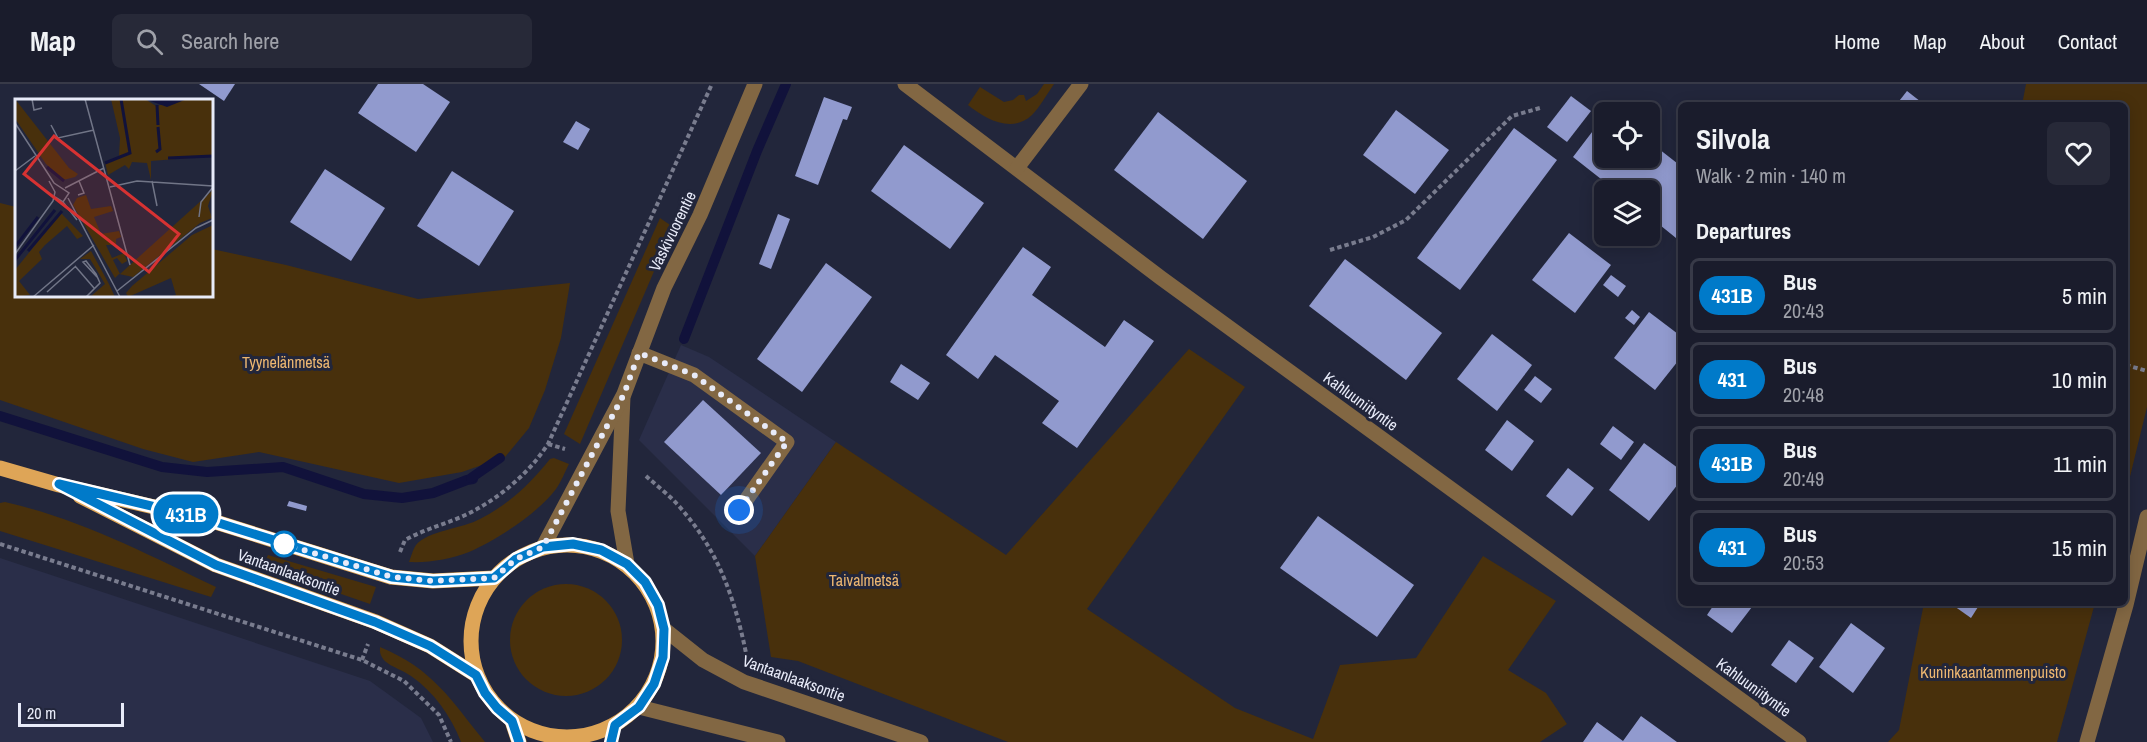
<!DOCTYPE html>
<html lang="en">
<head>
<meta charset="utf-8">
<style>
  body { margin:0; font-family:"Archivo Narrow",sans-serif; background:#272938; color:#f1f3f6; height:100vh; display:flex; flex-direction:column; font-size:22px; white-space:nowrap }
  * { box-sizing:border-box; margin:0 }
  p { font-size:20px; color:#9fa1a9 }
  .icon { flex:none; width:33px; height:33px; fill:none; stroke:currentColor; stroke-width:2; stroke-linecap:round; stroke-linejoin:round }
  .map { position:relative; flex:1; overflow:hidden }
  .drawer { position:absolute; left:1678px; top:18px; width:450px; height:504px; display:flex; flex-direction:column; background:#1a1c2c; border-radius:9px; box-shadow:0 3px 15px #0003,0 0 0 2px #383a48 }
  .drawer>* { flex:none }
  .badge { padding:0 12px; border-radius:20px; font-size:21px; line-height:39px }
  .fabs { position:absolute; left:1594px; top:18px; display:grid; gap:12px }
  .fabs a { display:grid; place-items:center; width:66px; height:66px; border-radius:9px; background:#1a1c2c; box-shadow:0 3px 15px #0003,0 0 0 2px #383a48; font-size:30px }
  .scale { position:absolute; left:18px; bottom:15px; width:106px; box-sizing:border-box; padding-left:6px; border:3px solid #e8ebf9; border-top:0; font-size:16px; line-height:21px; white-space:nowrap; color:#e8ebf9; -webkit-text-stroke:4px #22263b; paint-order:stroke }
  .you { position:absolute; width:30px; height:30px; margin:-15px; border:4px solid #fff; border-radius:50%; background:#1a73e8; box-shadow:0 0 0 9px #1a73e833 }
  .map>.badge { position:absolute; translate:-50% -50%; box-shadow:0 0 0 3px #fff }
  h2 { padding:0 18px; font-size:22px; line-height:54px }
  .round { display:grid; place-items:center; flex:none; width:63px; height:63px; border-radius:9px; background:#272938 }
  .headline { display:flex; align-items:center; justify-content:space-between; height:102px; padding:0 18px }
  h1 { font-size:28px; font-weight:800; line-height:45px }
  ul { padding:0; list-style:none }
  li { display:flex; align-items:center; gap:18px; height:75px; margin:0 12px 9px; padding:0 6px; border:3px solid #383a48; border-radius:9px }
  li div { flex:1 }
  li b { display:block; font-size:22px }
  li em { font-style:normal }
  li .badge { min-width:66px; font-weight:700; text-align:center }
  header { display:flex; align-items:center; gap:36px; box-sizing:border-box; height:84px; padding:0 30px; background:#1a1c2c; border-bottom:2px solid #383a48 }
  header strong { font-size:28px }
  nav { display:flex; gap:33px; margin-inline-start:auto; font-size:21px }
  .search { width:420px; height:54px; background:#272938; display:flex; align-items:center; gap:15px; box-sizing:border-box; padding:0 21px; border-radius:9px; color:#9fa1a9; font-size:22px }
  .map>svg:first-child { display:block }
  .built { fill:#2a2e49 }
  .green { fill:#48300c }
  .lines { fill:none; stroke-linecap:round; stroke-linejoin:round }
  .stream { stroke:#11123b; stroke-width:10 }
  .building { fill:#919ace }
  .path { stroke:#797c8e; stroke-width:4; stroke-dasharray:4.5 3; stroke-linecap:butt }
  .minor { stroke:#826743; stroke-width:15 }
  .major { stroke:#dea557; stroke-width:15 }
  .line-casing { stroke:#fff; stroke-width:14 }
  .line { stroke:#007ac9; stroke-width:9 }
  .walk { stroke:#e8ebf9; stroke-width:6; stroke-dasharray:0 10.8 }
  .stop-dot { fill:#fff; stroke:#007ac9; stroke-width:3 }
  .labels { text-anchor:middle; stroke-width:6; stroke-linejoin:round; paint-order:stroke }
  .street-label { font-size:16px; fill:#e8ebf9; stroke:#22263b }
  .park-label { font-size:16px; fill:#edb771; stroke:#22263b }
  .inset-river { fill:none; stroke:#11123b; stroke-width:3 }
  .inset-road { fill:none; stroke:#717587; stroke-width:1.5 }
  .view { fill:#d73232; fill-opacity:0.15; stroke:#d73232; stroke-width:3 }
  .inset-edge { fill:none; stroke:#e8ebf9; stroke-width:3 }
</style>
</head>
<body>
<header>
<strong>Map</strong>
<div class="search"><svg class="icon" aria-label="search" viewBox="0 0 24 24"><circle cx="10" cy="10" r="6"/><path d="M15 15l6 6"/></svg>Search here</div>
<nav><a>Home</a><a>Map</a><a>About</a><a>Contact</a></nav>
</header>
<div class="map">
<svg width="2147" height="658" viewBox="0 0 2147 658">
  <rect width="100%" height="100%" fill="#22263b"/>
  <g class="built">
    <path d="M681,261L709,273L836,358L755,472L639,356Z"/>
    <path d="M0,474L370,597L421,634L433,658H0Z"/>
  </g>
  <g class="green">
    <path d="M1044,0H1054C1047,10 1040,23 1032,31C1012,50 985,35 968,21L980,3L1004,18L1013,16L1019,11H1024L1026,17L1037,10Z"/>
    <path d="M2026,0H2147V323L2126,409V21H2022Z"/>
    <path d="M0,119L16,123V212H212V165L286,181L418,215L570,199L561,254L545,306L529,344L505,373L462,388L399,399L259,368L193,378L143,365L0,316Z"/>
    <path d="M660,134L673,143L580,360L564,350Z"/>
    <path d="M1189,265L1245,303L1087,525L1235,624L1313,655L1340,581L1416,574L1483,472L1556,517L1508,586L1546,609L1567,640L1540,658H1008L798,577L771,573L755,472L836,358L1006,471Z"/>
    <path d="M554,374L569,380C565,388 561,398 556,405C538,429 497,456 469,468C451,475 429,479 409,478C411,473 413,465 416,461C427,447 464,444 480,435C509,420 530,400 550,375Z"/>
    <path d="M5,418C80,435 147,470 216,503L211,513L0,447V419Z"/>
    <path d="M268,471L376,503L370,520L263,483Z"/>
    <circle cx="566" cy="556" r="56"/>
    <path d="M1924,519H2095L2057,658H1888L1899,646Z"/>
    <path d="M380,563C433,585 450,615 485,658H461C451,632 434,608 411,592C399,583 378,581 380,563Z"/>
  </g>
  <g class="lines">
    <g class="stream">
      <path d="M684,255L757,67L786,0"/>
      <path d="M0,332L162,383L207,388L283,383L364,410L402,414L433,409L467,396L473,395"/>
      <path d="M471,394L500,374"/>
    </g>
  </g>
  <g class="building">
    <path d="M199,0H235L224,17Z"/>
    <path d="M378,0H423L450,18L416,68L358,29Z"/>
    <path d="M1907,7L1925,21H1896Z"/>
    <path d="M1571,12L1591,27L1567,58L1547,43Z"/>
    <path d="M824,13L852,23L847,36L843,35L818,101L795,92Z"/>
    <path d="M1396,26L1449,66L1415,110L1363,71Z"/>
    <path d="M1158,28L1247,97L1203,155L1114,86Z"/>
    <path d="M1605,31V74H1650V58L1682,83V147L1676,154L1650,133V106H1615L1573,73Z"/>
    <path d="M576,37L590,45L578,66L563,58Z"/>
    <path d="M1514,44L1557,76L1460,206L1417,174Z"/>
    <path d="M904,61L984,119L950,165L871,107Z"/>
    <path d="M325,85L385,124L351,177L290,138Z"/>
    <path d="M452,87L514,127L479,182L417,142Z"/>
    <path d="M778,130L790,135L771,185L759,180Z"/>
    <path d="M1569,149L1611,181L1575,229L1532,196Z"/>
    <path d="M1023,163L1051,183L1032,211L1105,263L1124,236L1154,257L1077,364L1042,339L1059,317L995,271L978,295L946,271Z"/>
    <path d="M1345,175L1442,249L1406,296L1309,222Z"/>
    <path d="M826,179L872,213L802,308L757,275Z"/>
    <path d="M1611,191L1626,202L1618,213L1603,201Z"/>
    <path d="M1632,226L1640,233L1634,241L1625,234Z"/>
    <path d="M1649,228L1682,253V272L1655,306L1614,274Z"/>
    <path d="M1492,250L1532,281L1497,327L1457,295Z"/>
    <path d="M901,280L930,299L918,316L890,298Z"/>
    <path d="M1535,292L1552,305L1541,319L1524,306Z"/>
    <path d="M703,316L761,369L721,411L664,358Z"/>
    <path d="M1507,336L1534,357L1512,387L1485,366Z"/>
    <path d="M1613,342L1634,358L1621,376L1600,360Z"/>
    <path d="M1644,359L1682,387V395L1649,437L1609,406Z"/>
    <path d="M1568,384L1594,404L1572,432L1546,412Z"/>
    <path d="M289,417L307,422L306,427L287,422Z"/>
    <path d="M1318,432L1414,501L1377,553L1280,484Z"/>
    <path d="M1715,519H1746L1752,523L1732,549L1707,531Z"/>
    <path d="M1956,519H1973L1978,523L1971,534L1954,522Z"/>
    <path d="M1851,539L1885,564L1853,609L1819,583Z"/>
    <path d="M1789,556L1814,574L1796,599L1771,581Z"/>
    <path d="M1641,632L1677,658H1583L1597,638L1623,657Z"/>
  </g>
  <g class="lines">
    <g class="path">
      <path d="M1330,166L1373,153L1406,136L1512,32L1540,24"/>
      <path d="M2126,281L2147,287"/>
      <path d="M548,360L565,365"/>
      <path d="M646,392C656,401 668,410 677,420C717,464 734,511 746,569"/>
      <path d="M0,460L362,576L404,597L439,631L451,658"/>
      <path d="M400,468L405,456C423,446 442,441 461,433C495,418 528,391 548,360L712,0"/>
      <path d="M362,576L368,560"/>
    </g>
    <g class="minor">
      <path d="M905,0L1161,194L1799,658"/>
      <path d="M1017,84L1081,0"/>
      <path d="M639,269L694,291L787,358L739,426"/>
      <path d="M623,313L618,427L627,480"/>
      <path d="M543,463L624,310L664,204L700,131L755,0"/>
      <path d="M664,545L703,576L744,598L921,658"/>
      <path d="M639,623L778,658"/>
      <path d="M2087,658L2126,521L2147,433"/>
    </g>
    <g class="major">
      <path d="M0,384L59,401L206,435L391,493L433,497L494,494"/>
      <path d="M80,412L216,481L376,538L430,562L476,591"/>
      <circle cx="567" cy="557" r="96"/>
      <path d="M512,637L519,658"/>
    </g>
  </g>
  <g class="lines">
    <g class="line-casing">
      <path id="line" d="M519,658L512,637L497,624L485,609L476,591L430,562L375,538L216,481L59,400L206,435L392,493L433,497L494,494L516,475L543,463L573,460L601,466L627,480L645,498L658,521L664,545L663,573L654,600L639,623L615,641L611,658"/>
    </g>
    <use href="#line" class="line"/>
    <path class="walk" d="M284,460L392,493L433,497L494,494L516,475L543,463L624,310L639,269L694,291L787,358L739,426"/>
  </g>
  <circle class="stop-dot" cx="284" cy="460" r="12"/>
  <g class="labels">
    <g class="street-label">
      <text transform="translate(672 147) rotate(-64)" y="6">Vaskivuorentie</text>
      <text transform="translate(1361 317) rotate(36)" y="6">Kahluuniityntie</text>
      <text transform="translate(289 488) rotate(20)" y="6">Vantaanlaaksontie</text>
      <text transform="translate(794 594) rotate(20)" y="6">Vantaanlaaksontie</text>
      <text transform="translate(1754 603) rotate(36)" y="6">Kahluuniityntie</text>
    </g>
    <g class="park-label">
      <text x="286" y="284">Tyynelänmetsä</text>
      <text x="864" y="502">Taivalmetsä</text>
      <text x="1993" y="594">Kuninkaantammenpuisto</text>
    </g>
  </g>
  <g transform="translate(15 15)">
    <rect width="198" height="198" fill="#22263b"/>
    <path d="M0,0L54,69L63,75L60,78L48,81L31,65L1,21ZM96,0H130L141,7L172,0H198V57L136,62V81L132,64L117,63L114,70L110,66L93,76L90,63L104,58L105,39ZM198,91L193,107L197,119L185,124L118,178L104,175L100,179L58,106L62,99L71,96L76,110L96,107L98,112L79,118L86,135L104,132L106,138L101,140V146H91L97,159L109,154L112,162L107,165L102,159L98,161L105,175ZM46,114L68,137L62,140L52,127L30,146L24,153L27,160L4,182L15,196L0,198V171ZM198,126V198H154L161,196L156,179L113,198L111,194L117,187L177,136ZM76,152L94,185L100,198H75L90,185L75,160H65Z" fill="#48300c"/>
    <path d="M130,0H172L152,8Z" fill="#11123b"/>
    <path class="inset-river" d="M142,6L143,26M141,53L145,50L143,28M153,59L198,57M90,64L115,54L106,0M32,68L49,82M0,148L23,118M13,152L47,112M0,161L40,111"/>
    <path class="inset-road" d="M17,0L19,11L27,9M70,0L115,166M0,24L39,84L54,94L48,103L40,98M36,26L43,39L79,31M137,82L142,107M95,88L122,82L198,87M50,89L89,69M63,96L69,94L64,82M53,99L105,198M48,103L62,121M184,118L186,103L198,88M0,137V72L20,57M0,155L38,102L40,93L34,82M60,167L79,189M102,192L181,129L198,121M32,193L61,167M18,198L79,146M71,198L85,184L81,175L71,162L68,163L82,178"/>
    <path class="view" d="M39,37L164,135L134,173L9,75Z"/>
    <rect width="198" height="198" class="inset-edge"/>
  </g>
</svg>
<div class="fabs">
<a><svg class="icon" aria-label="locate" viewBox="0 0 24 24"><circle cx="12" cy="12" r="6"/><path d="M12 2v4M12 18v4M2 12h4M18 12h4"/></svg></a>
<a><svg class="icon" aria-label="layers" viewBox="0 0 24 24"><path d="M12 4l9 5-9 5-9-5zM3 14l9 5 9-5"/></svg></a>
</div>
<div class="scale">20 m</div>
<div class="you" style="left:739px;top:426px"></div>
<b class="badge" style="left:186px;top:430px;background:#007ac9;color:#fff">431B</b>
<section class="drawer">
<div class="headline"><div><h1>Silvola</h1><p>Walk · 2 min · 140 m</p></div><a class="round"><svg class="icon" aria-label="heart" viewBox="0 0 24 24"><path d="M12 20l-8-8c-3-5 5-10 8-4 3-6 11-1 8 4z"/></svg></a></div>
<h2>Departures</h2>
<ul>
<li><span class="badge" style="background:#007ac9;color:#fff">431B</span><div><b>Bus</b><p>20:43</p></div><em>5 min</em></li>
<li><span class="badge" style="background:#007ac9;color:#fff">431</span><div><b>Bus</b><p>20:48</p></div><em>10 min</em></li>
<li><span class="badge" style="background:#007ac9;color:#fff">431B</span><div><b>Bus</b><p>20:49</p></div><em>11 min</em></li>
<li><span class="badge" style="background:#007ac9;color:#fff">431</span><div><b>Bus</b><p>20:53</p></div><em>15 min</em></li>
</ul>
</section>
</div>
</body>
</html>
